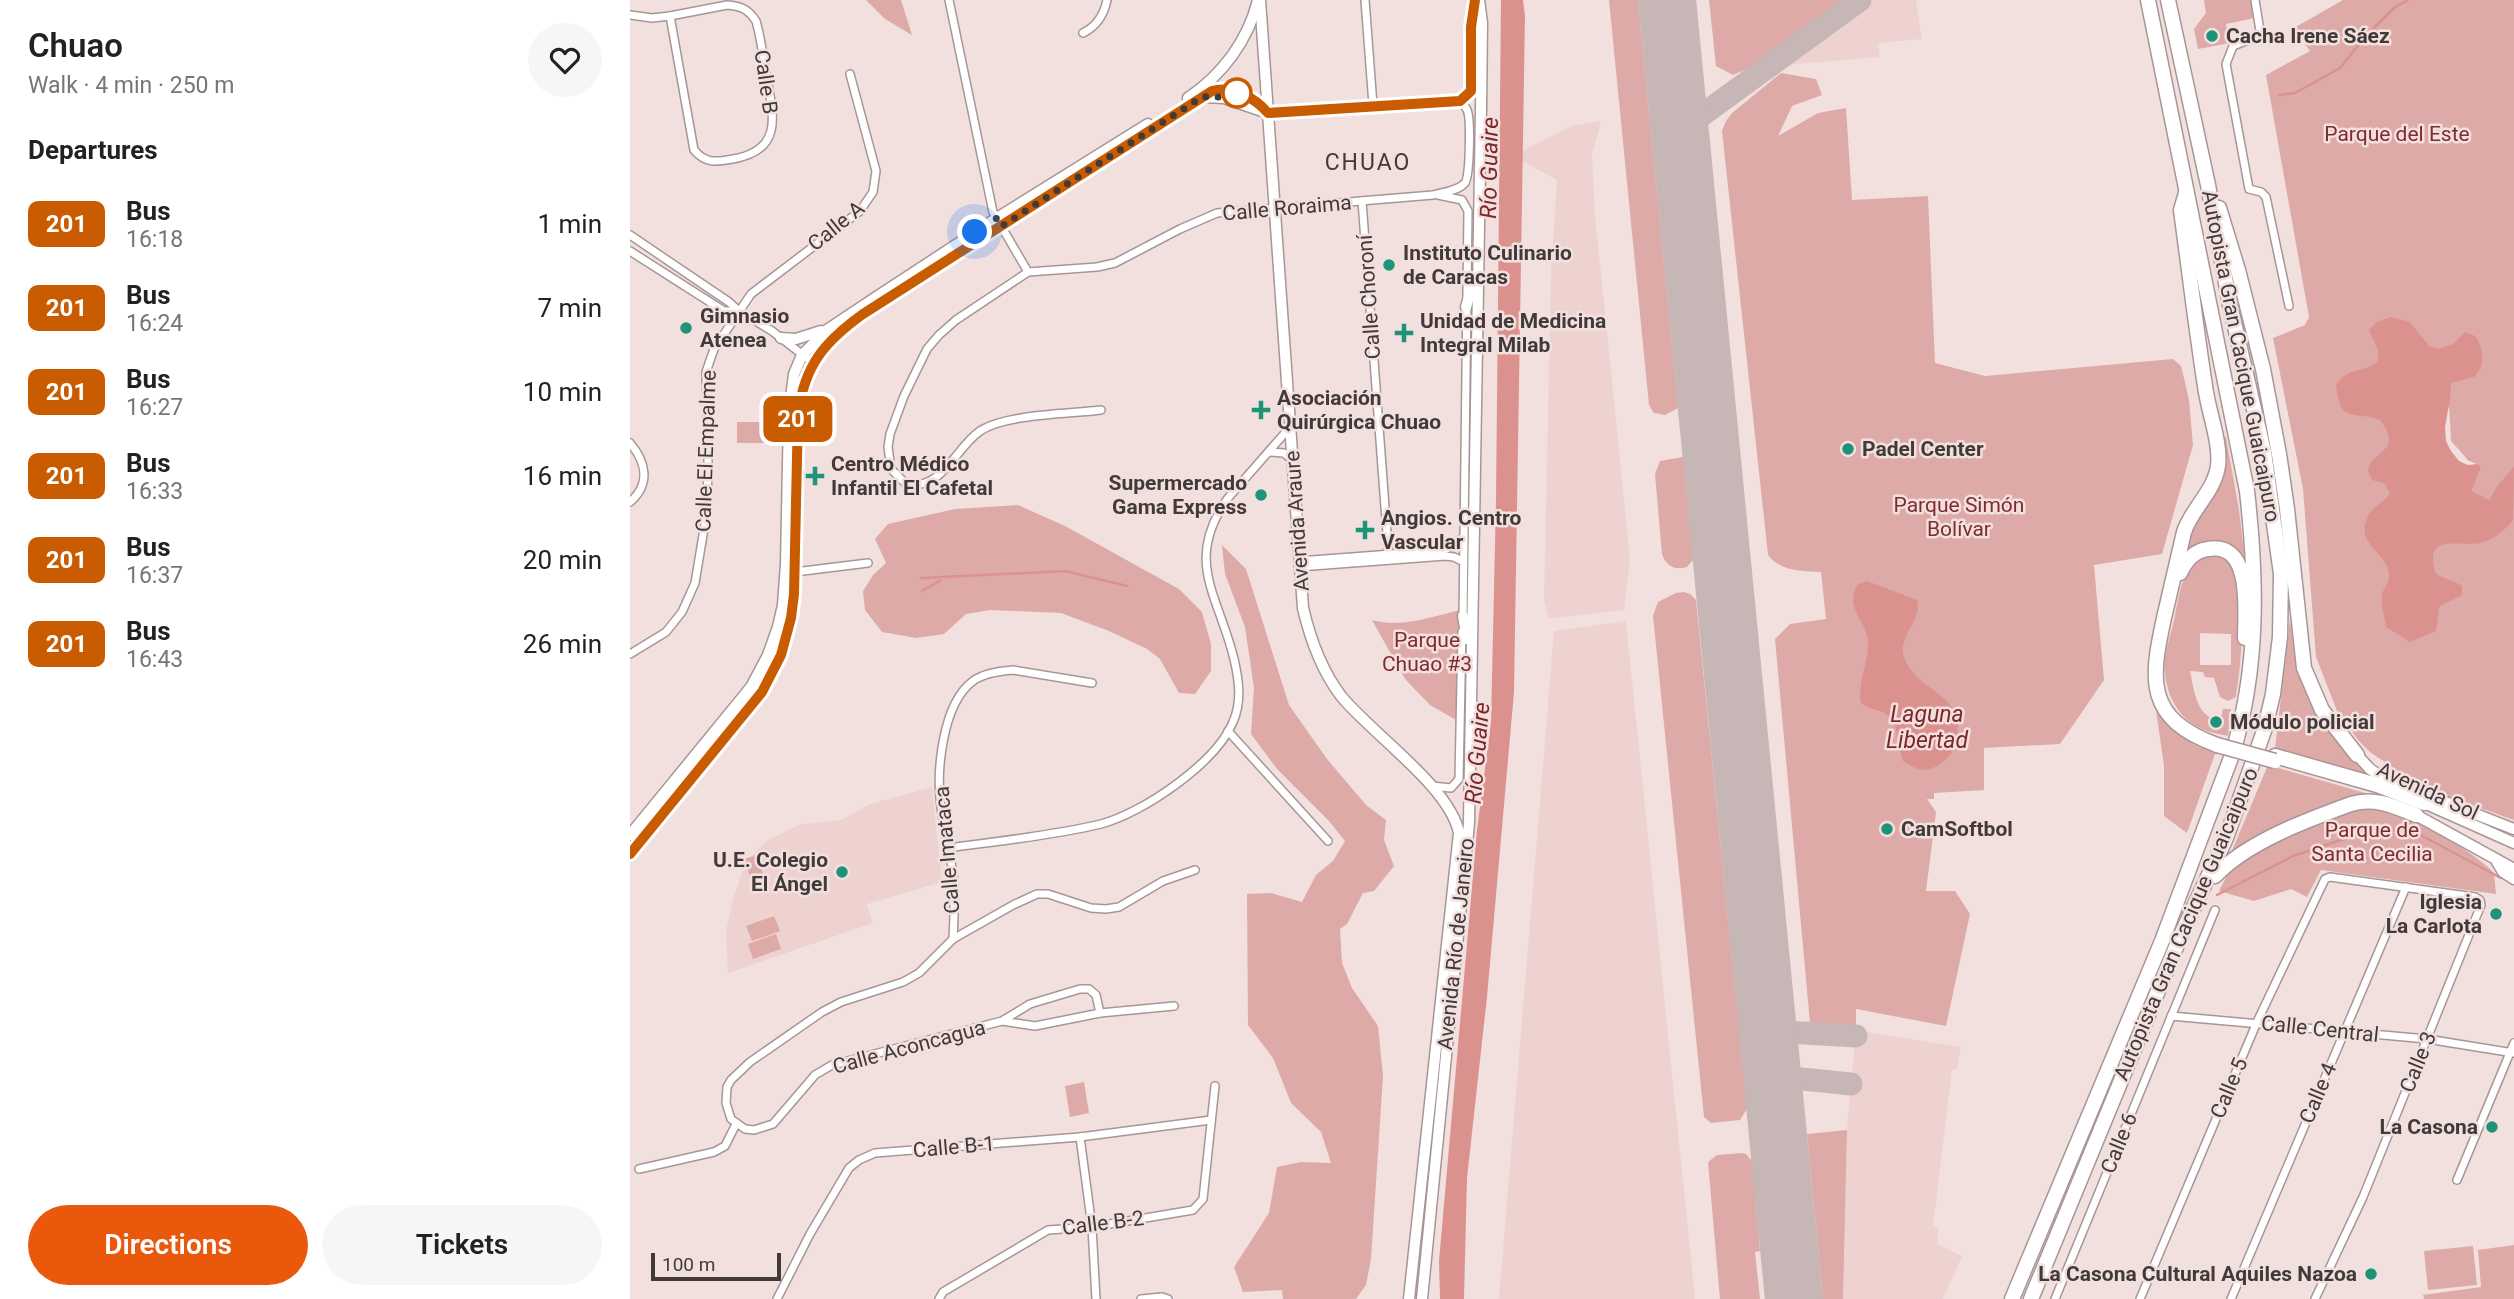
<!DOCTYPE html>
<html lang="en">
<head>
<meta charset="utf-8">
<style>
  body { margin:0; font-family:Roboto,sans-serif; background:#f6f6f6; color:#222; height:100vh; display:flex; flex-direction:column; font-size:26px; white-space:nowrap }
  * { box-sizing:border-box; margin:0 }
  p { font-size:23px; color:#767676 }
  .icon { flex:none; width:38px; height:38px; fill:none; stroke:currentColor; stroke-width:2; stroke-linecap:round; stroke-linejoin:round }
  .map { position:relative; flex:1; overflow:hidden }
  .side { display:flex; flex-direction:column; background:#fff; width:630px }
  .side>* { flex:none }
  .badge { padding:0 14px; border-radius:10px; font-size:24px; line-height:46px }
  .scale { position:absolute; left:21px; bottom:18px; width:130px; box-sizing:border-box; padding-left:7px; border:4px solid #413a39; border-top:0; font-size:19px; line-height:24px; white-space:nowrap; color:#413a39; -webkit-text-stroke:5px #f2e0df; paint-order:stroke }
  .you { position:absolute; width:35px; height:35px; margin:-18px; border:5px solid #fff; border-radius:50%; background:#1a73e8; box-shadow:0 0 0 10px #1a73e833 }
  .map>.badge { position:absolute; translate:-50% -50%; box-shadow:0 0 0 4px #fff }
  h2 { padding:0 28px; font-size:26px; line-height:63px }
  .round { display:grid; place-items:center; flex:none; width:74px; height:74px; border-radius:37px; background:#f6f6f6 }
  .summary { display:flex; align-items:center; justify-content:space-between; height:119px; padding:0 28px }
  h1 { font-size:33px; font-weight:600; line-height:52px }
  .cta { display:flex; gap:14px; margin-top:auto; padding:14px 28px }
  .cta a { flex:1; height:80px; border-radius:42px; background:#ea580c; color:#fff; font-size:28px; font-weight:600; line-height:80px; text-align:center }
  .cta a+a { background:#f6f6f6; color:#222 }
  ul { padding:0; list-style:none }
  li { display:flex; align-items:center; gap:21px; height:84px; padding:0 28px }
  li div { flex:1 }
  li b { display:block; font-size:26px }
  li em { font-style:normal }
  li .badge { min-width:77px; font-weight:700; text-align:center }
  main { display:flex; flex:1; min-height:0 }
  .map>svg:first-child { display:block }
  .built { fill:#edd2d0 }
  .green { fill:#ddaaa7; fill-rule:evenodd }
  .water { fill:#db928f }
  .pier { fill:#f2e0df }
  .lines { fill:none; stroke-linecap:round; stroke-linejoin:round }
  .stream { stroke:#db928f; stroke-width:2.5 }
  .taxiway { stroke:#c6b7b6; stroke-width:23 }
  .runway { stroke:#c6b7b6; stroke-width:58 }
  .street-casing { stroke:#a79695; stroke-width:10 }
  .secondary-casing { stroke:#a79695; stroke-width:13 }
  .highway-casing { stroke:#a79695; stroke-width:17 }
  .street { stroke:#fff; stroke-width:7 }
  .secondary { stroke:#fff; stroke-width:10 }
  .highway { stroke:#fff; stroke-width:14 }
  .highway-bridge-casing { stroke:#a79695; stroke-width:17; stroke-linecap:butt }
  .highway-bridge { stroke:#fff; stroke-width:14 }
  .line-casing { stroke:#fff; stroke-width:16 }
  .line { stroke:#c95b00; stroke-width:10 }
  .walk { stroke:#413a39; stroke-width:7; stroke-dasharray:0 12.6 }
  .poi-dot { fill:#1f9377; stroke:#f2e0df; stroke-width:2.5 }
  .stop-dot { fill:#fff; stroke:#c95b00; stroke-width:3.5 }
  .labels { text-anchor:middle; stroke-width:5; stroke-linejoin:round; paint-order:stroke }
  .poi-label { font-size:21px; font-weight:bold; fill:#413a39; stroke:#f2e0df; text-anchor:start }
  .street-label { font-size:21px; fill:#413a39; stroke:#f2e0df }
  .park-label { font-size:21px; fill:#812b2e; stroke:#f2e0df }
  .neighbourhood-label { font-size:23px; letter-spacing:2px; fill:#413a39; stroke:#f2e0df }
  .water-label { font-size:23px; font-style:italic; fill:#7e272b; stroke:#f2e0df }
</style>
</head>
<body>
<main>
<section class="side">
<div class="summary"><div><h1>Chuao</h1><p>Walk · 4 min · 250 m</p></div><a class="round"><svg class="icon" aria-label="heart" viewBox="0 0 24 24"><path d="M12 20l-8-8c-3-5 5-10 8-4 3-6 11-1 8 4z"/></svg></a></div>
<h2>Departures</h2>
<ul>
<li><span class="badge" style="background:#c95b00;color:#fff">201</span><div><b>Bus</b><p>16:18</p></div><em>1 min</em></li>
<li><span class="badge" style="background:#c95b00;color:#fff">201</span><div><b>Bus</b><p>16:24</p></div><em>7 min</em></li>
<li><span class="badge" style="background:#c95b00;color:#fff">201</span><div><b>Bus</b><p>16:27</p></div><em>10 min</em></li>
<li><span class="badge" style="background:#c95b00;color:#fff">201</span><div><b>Bus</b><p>16:33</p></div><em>16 min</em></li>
<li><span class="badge" style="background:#c95b00;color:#fff">201</span><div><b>Bus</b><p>16:37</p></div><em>20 min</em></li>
<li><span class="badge" style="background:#c95b00;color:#fff">201</span><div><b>Bus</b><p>16:43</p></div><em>26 min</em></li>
</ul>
<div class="cta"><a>Directions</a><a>Tickets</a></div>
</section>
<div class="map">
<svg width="1884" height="1299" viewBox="0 0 1884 1299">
  <rect width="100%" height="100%" fill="#f2e0df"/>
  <g class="built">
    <path d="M1230,0H1286L1292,39L1248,43L1250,57L1141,66Z"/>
    <path d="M971,121L962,156L965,215L1000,559L994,610L919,619L914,601L921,274L927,180L883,156L941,126Z"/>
    <path d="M996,621L1065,1299H869L924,631Z"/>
    <path d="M302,787L312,882L237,904L243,923L98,973L96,930L103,899L116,862L135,842L171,824L211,820L240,804Z"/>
    <path d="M1226,1030L1331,1047L1327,1069H1322L1303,1226L1308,1227L1307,1244L1332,1256L1313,1299H1213L1217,1130Z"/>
  </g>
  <g class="green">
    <path d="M236,0H271L282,35L255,19Z"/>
    <path d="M979,0H1008L1048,408L1035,415L1024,413L1019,405Z"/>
    <path d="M1079,0H1212L1123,66L1103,75L1086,66Z"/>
    <path d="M1574,0H1622L1625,18L1596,24L1600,43L1568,49L1564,29L1576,13Z"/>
    <path d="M1713,0H1884V820L1813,795V792L1768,771L1740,752L1729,741L1707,711L1686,657L1673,489L1643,338L1675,325L1679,317L1636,75L1680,51L1664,28Z"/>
    <path d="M1151,73L1186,79L1192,95L1162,106L1148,136L1188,113L1216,108L1222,200L1298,196L1305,363L1355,376L1543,359L1551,366L1553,374L1559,400L1563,445L1532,554L1464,565L1474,680L1430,744L1354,748V790L1304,793V799H1297L1306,812L1296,891H1325L1340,914L1316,1026L1226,1009V1030L1180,1023L1145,639L1160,624L1196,619L1191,572C1172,571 1150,571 1138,555L1092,131L1096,121L1102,113Z"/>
    <rect x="107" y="422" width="36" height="21"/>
    <path d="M1596,437L1609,510L1615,561L1606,552L1553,559L1592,438Z"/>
    <path d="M1053,457L1063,560L1057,567C1045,571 1036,566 1032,554L1025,474L1030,461Z"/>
    <path d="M388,505L435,526L549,589L572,612L581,644V671L565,694L549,693L530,659L517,649L479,631L431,613L360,610L336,614L314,634L286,638L252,632L235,610L233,591L243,575L256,563L245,539L258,524L325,509Z"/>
    <path d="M592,545L616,569L659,705L697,759L736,805L756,820L754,840L764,866L744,891L733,893L717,924L710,929L712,963L722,988L748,1026L753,1076L741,1259L736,1285L726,1299H653L652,1290L613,1292L604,1267L639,1213L647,1167L671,1162L701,1163L691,1132L661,1103L643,1058L618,1025L617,894L641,893L672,902L686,875L703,861L715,841L699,821L647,769L621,734L624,688L615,627L595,574Z"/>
    <path d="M1573,555C1583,555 1596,553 1603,563C1619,587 1611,668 1606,697L1598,701L1590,697L1584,678L1575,677L1573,672L1560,671C1563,685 1566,713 1582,718L1581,724L1589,725L1593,709H1601L1598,736C1590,734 1580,733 1572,729C1545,718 1532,686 1535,658C1537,644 1542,630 1545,616C1549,594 1552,568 1573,555ZM1570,633L1601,634V665H1570Z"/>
    <path d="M1054,592L1060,594L1066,600L1117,1109L1110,1120L1081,1123L1074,1117L1023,616L1028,602L1046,593Z"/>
    <path d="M830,610L828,721L800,705L775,679L742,620C771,628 802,617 830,610Z"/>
    <path d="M1660,620L1667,659L1702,733L1728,765L1752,782L1645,749Z"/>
    <path d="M1526,710C1542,728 1561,750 1586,751L1557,833L1534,816V766Z"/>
    <path d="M1638,765L1742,795C1693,811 1644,824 1601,853Z"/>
    <path d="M1739,807C1775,812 1839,847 1864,873L1866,894L1691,870L1677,897L1661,889L1624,901L1589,891L1599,871L1614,857L1724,809Z"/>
    <path d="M127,855L137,887L125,891L114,859Z"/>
    <path d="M144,916L150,931L122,941L116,926Z"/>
    <path d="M146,934L151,949L123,959L118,944Z"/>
    <path d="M454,1082L459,1113L440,1117L435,1086Z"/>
    <path d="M1217,1130L1213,1299H1193L1177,1134Z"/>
    <path d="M1112,1153L1116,1154L1122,1161L1130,1251L1125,1252L1130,1299H1090L1078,1162L1087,1155Z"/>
    <path d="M1884,1245V1299H1794L1793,1295L1851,1287L1848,1250Z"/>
    <path d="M1843,1246L1847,1285L1798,1290L1794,1251Z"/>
  </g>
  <g class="water">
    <path d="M871,0H893L895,16L884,692L857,997L837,1178L834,1299H810L809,1261L847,830L861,722L866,499Z"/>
    <path d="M1761,317L1780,322L1799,346L1808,349L1823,344L1835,332L1845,336C1854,349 1856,365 1844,377L1821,383C1821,396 1816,428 1821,441C1826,453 1842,460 1851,467L1841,491L1859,500L1868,485L1884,467L1883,520C1873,533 1858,544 1841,544C1819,544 1796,537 1805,572C1813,580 1824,580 1832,586V595L1809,607L1806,631L1780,642L1756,627C1755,617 1750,603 1752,594C1754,587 1760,582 1759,574C1757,551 1724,545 1738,516C1743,505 1755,503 1760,493L1754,483L1742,480L1738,471C1740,450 1775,452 1750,420C1723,410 1710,425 1706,384C1718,368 1733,372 1748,362V350L1739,330L1747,322Z"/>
    <path d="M1237,581L1287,600C1293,620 1267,636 1274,657C1287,695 1341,692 1325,745C1322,755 1312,764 1303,768C1291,773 1283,767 1273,761C1268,747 1269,718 1253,712C1244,709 1239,709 1231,703C1227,682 1239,663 1238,642C1237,620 1213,607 1228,584Z"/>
  </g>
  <path class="pier" d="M1819,405L1821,441L1838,460L1847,464L1838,465L1829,461L1821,451L1816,441L1815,427Z"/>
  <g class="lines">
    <g class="stream">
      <path d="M1649,95L1665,93L1710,68L1735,37L1764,8L1778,0"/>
      <path d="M291,578L435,571L497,586"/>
      <path d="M292,591L311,580"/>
      <path d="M1587,895L1663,856L1744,829L1785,832L1871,878"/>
    </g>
    <g class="taxiway">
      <path d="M1050,131L1230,0"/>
      <path d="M1138,1031L1226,1036"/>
      <path d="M1143,1076L1221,1084"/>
    </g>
    <path class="runway" d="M1037,0L1164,1299"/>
    <g class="street-casing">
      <g id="street">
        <path d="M319,0L363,212L398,272"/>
        <path d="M735,0L743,105"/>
        <path d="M1625,0L1630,31L1623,38L1603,46L1596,64L1619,189L1631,192L1636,197L1659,306"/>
        <path d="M97,5C111,6 118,9 126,21C131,38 133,56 136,74C143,113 155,150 103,159C86,162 76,164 64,150L40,16Z"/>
        <path d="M0,15L22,18L40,16"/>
        <path d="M453,33C467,26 474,15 477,0"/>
        <path d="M808,195L832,200L838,211L833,620"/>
        <path d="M732,201L759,560"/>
        <path d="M0,235L99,302L109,311L142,331L182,362"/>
        <path d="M0,251L94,311H108"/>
        <path d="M471,410C440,414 375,414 350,431C324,449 313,491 276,484L261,469L258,447L260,434L274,396L297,349L309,335L326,320L398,272L467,267L485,263L550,229L587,213L803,195C813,192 828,191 835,183C840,175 841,118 837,110C836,107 832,103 830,101"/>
        <path d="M0,443C16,462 21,484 0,502"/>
        <path d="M640,452L654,453L663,461"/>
        <path d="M669,561L814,550L828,544L832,538"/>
        <path d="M669,567L815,556L824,557L832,561"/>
        <path d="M165,572L238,563"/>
        <path d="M0,654L36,632L52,612L65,583L77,511L78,462L76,372L84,349L121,294L230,211L243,192L246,171L220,74"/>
        <path d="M598,731L698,841"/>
        <path d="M802,786L821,788L829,779L832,632"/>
        <path d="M318,848C368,841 421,836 471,824C513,813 586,763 603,722C612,702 609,680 604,659C589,596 553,561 598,498L661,426"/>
        <path d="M323,939C324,919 325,900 324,881C321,856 314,831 311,807C306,772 312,704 343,681C354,673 370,671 383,670L462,683"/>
        <path d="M470,1013L544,1006"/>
        <path d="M1541,1016L1797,1039L1884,1053"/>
        <path d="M372,1021L405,1026L470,1013L466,995L459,989H450L400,1004L372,1021L202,1065L185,1075L143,1124L124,1130L115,1129L101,1119L96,1103L97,1087L101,1080L120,1062L192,1012L211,1002L273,982L289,973L323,939L383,905L407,894H418L461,908L476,909L489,907L533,881L565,870"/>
        <path d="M450,1137L462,1227L466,1299"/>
        <path d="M9,1169L84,1152L95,1146L106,1124"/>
        <path d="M1827,1180L1884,1043"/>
        <path d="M147,1299L180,1234L219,1168L229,1160L245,1153L450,1137L581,1120"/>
        <path d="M309,1299L313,1292L418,1230L462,1227L563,1210L573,1199L585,1086"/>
        <path d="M511,1299L532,1297L538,1299"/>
        <path d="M1425,1299L1585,910"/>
        <path d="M1510,1299L1627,1022L1695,879L1700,877L1845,897L1850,900L1851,905L1733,1197L1685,1299"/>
        <path d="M1601,1299L1776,887"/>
      </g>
    </g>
    <g class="secondary-casing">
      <g id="secondary">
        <path d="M630,0L673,608C680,638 692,671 711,696C742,734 820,787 829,833L779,1299"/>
        <path d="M558,98C592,75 618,41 628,0"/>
        <path d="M836,307L843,283"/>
        <path d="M151,338L166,339L191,331"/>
        <path d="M833,616L837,639"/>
        <path d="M1727,755L1740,769L1765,786"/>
        <path d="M1759,776L1797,795L1884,829"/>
        <path d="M1789,797L1794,803L1884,843"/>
        <path d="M1786,815L1884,869"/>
        <path d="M0,835L121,687L138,655L148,627L153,605L156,564L159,414L164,374L172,355L197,330L245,298L367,218L518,124"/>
        <path d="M0,854L132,692L151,655L161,618L164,594L168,413C175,365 194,342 233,315L572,97L594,98L638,113L830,101L841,91L840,27L845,0"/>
        <path d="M1867,862L1873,872L1884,879"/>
        <path d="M792,1299L839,823L851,109L852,23L849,0"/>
      </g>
    </g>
    <g class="highway-casing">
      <g id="highway">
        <path d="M1556,193L1551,210C1559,269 1566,328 1575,386C1578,411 1591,442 1588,466C1584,492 1562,508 1554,532C1547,561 1541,589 1534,618C1520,681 1516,719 1587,745"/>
        <path d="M1589,208L1608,270L1633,369L1649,454L1657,509L1674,668L1692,710L1727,755"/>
        <path d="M1550,573C1556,561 1563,551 1578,549C1623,541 1615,612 1615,638"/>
        <path d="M1645,756L1747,785L1794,803"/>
        <path d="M1585,876C1617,842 1677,820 1721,804C1745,797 1764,806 1786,815"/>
        <path d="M1382,1299L1532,941L1602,755C1629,669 1627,580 1617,491L1518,0"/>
        <path d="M1401,1299L1551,935L1596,838L1635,728L1643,694L1650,637L1651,574L1634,452L1600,305L1578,185L1538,0"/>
      </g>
    </g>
    <use href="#street" class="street"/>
    <use href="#secondary" class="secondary"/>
    <use href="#highway" class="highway"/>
    <g class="highway-bridge-casing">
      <path id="highway-bridge" d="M1587,745L1645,761"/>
    </g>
    <use href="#highway-bridge" class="highway-bridge"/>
  </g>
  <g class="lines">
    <g class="line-casing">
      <path id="line" d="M0,854L132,692L151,655L161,618L164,594L168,413C175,365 194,342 233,314L582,91C603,85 625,98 638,113L830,101L841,91V27L845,0"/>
    </g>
    <use href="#line" class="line"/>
    <path class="walk" d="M345,232L367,218L372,226L572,97L584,96L608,102L607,93"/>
  </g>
  <g class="poi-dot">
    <circle cx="1582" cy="36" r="7"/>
    <circle cx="759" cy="265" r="7"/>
    <circle cx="56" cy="328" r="7"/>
    <path d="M770.5 322.5h7v7h7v7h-7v7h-7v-7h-7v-7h7z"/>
    <path d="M627.5 399.5h7v7h7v7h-7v7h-7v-7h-7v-7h7z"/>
    <circle cx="1218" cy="449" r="7"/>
    <path d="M181.5 465.5h7v7h7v7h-7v7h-7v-7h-7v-7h7z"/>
    <circle cx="631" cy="495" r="7"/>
    <path d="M731.5 519.5h7v7h7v7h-7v7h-7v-7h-7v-7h7z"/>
    <circle cx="1586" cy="722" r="7"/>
    <circle cx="1257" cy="829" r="7"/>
    <circle cx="212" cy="872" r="7"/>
    <circle cx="1866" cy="914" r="7"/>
    <circle cx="1862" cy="1127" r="7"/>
    <circle cx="1741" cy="1274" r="7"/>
  </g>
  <circle class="stop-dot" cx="607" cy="93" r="14"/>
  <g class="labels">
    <g class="poi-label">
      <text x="1596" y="43">Cacha Irene Sáez</text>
      <text x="773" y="260">Instituto Culinario<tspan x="773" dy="24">de Caracas</tspan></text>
      <text x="70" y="323">Gimnasio<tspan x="70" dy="24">Atenea</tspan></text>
      <text x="790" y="328">Unidad de Medicina<tspan x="790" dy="24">Integral Milab</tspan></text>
      <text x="647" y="405">Asociación<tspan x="647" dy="24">Quirúrgica Chuao</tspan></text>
      <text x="1232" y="456">Padel Center</text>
      <text x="201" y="471">Centro Médico<tspan x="201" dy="24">Infantil El Cafetal</tspan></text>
      <text x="617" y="490" text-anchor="end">Supermercado<tspan x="617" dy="24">Gama Express</tspan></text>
      <text x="751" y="525">Angios. Centro<tspan x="751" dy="24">Vascular</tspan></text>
      <text x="1600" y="729">Módulo policial</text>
      <text x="1271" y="836">CamSoftbol</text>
      <text x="198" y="867" text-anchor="end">U.E. Colegio<tspan x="198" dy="24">El Ángel</tspan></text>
      <text x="1852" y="909" text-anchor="end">Iglesia<tspan x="1852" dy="24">La Carlota</tspan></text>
      <text x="1848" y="1134" text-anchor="end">La Casona</text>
      <text x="1727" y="1281" text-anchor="end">La Casona Cultural Aquiles Nazoa</text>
    </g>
    <g class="street-label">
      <text transform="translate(136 82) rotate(82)" y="7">Calle B</text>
      <text transform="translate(657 208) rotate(-5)" y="7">Calle Roraima</text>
      <text transform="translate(206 226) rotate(-39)" y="7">Calle A</text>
      <text transform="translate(739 297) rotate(-94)" y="7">Calle Choroní</text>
      <text transform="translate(1611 356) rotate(79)" y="7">Autopista Gran Cacique Guaicaipuro</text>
      <text transform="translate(76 451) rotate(-88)" y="7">Calle El Empalme</text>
      <text transform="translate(667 521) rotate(-94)" y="7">Avenida Araure</text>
      <text transform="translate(1798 791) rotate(25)" y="7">Avenida Sol</text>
      <text transform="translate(317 850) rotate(-95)" y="7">Calle Imataca</text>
      <text transform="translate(1556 924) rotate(-67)" y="7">Autopista Gran Cacique Guaicaipuro</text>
      <text transform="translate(826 944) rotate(-84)" y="7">Avenida Río de Janeiro</text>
      <text transform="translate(1690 1029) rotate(6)" y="7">Calle Central</text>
      <text transform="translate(279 1047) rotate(-15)" y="7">Calle Aconcagua</text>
      <text transform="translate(1788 1062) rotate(-68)" y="7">Calle 3</text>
      <text transform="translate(1599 1088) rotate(-67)" y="7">Calle 5</text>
      <text transform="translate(1688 1093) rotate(-67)" y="7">Calle 4</text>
      <text transform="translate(1489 1143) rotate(-68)" y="7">Calle 6</text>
      <text transform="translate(324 1147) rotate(-5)" y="7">Calle B-1</text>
      <text transform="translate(473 1223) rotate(-7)" y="7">Calle B-2</text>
    </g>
    <g class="park-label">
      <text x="1767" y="141">Parque del Este</text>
      <text x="1329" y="512">Parque Simón<tspan x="1329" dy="24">Bolívar</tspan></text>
      <text x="797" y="647">Parque<tspan x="797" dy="24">Chuao #3</tspan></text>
      <text x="1742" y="837">Parque de<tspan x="1742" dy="24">Santa Cecilia</tspan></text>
    </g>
    <g class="neighbourhood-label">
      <text x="738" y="170">CHUAO</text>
    </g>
    <g class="water-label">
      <text transform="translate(859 168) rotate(-89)" y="8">Río Guaire</text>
      <text x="1297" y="722">Laguna<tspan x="1297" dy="26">Libertad</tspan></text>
      <text transform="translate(847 753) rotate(-85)" y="8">Río Guaire</text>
    </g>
  </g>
</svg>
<div class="scale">100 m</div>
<div class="you" style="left:345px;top:232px"></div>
<b class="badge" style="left:168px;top:419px;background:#c95b00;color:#fff">201</b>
</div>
</main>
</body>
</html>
